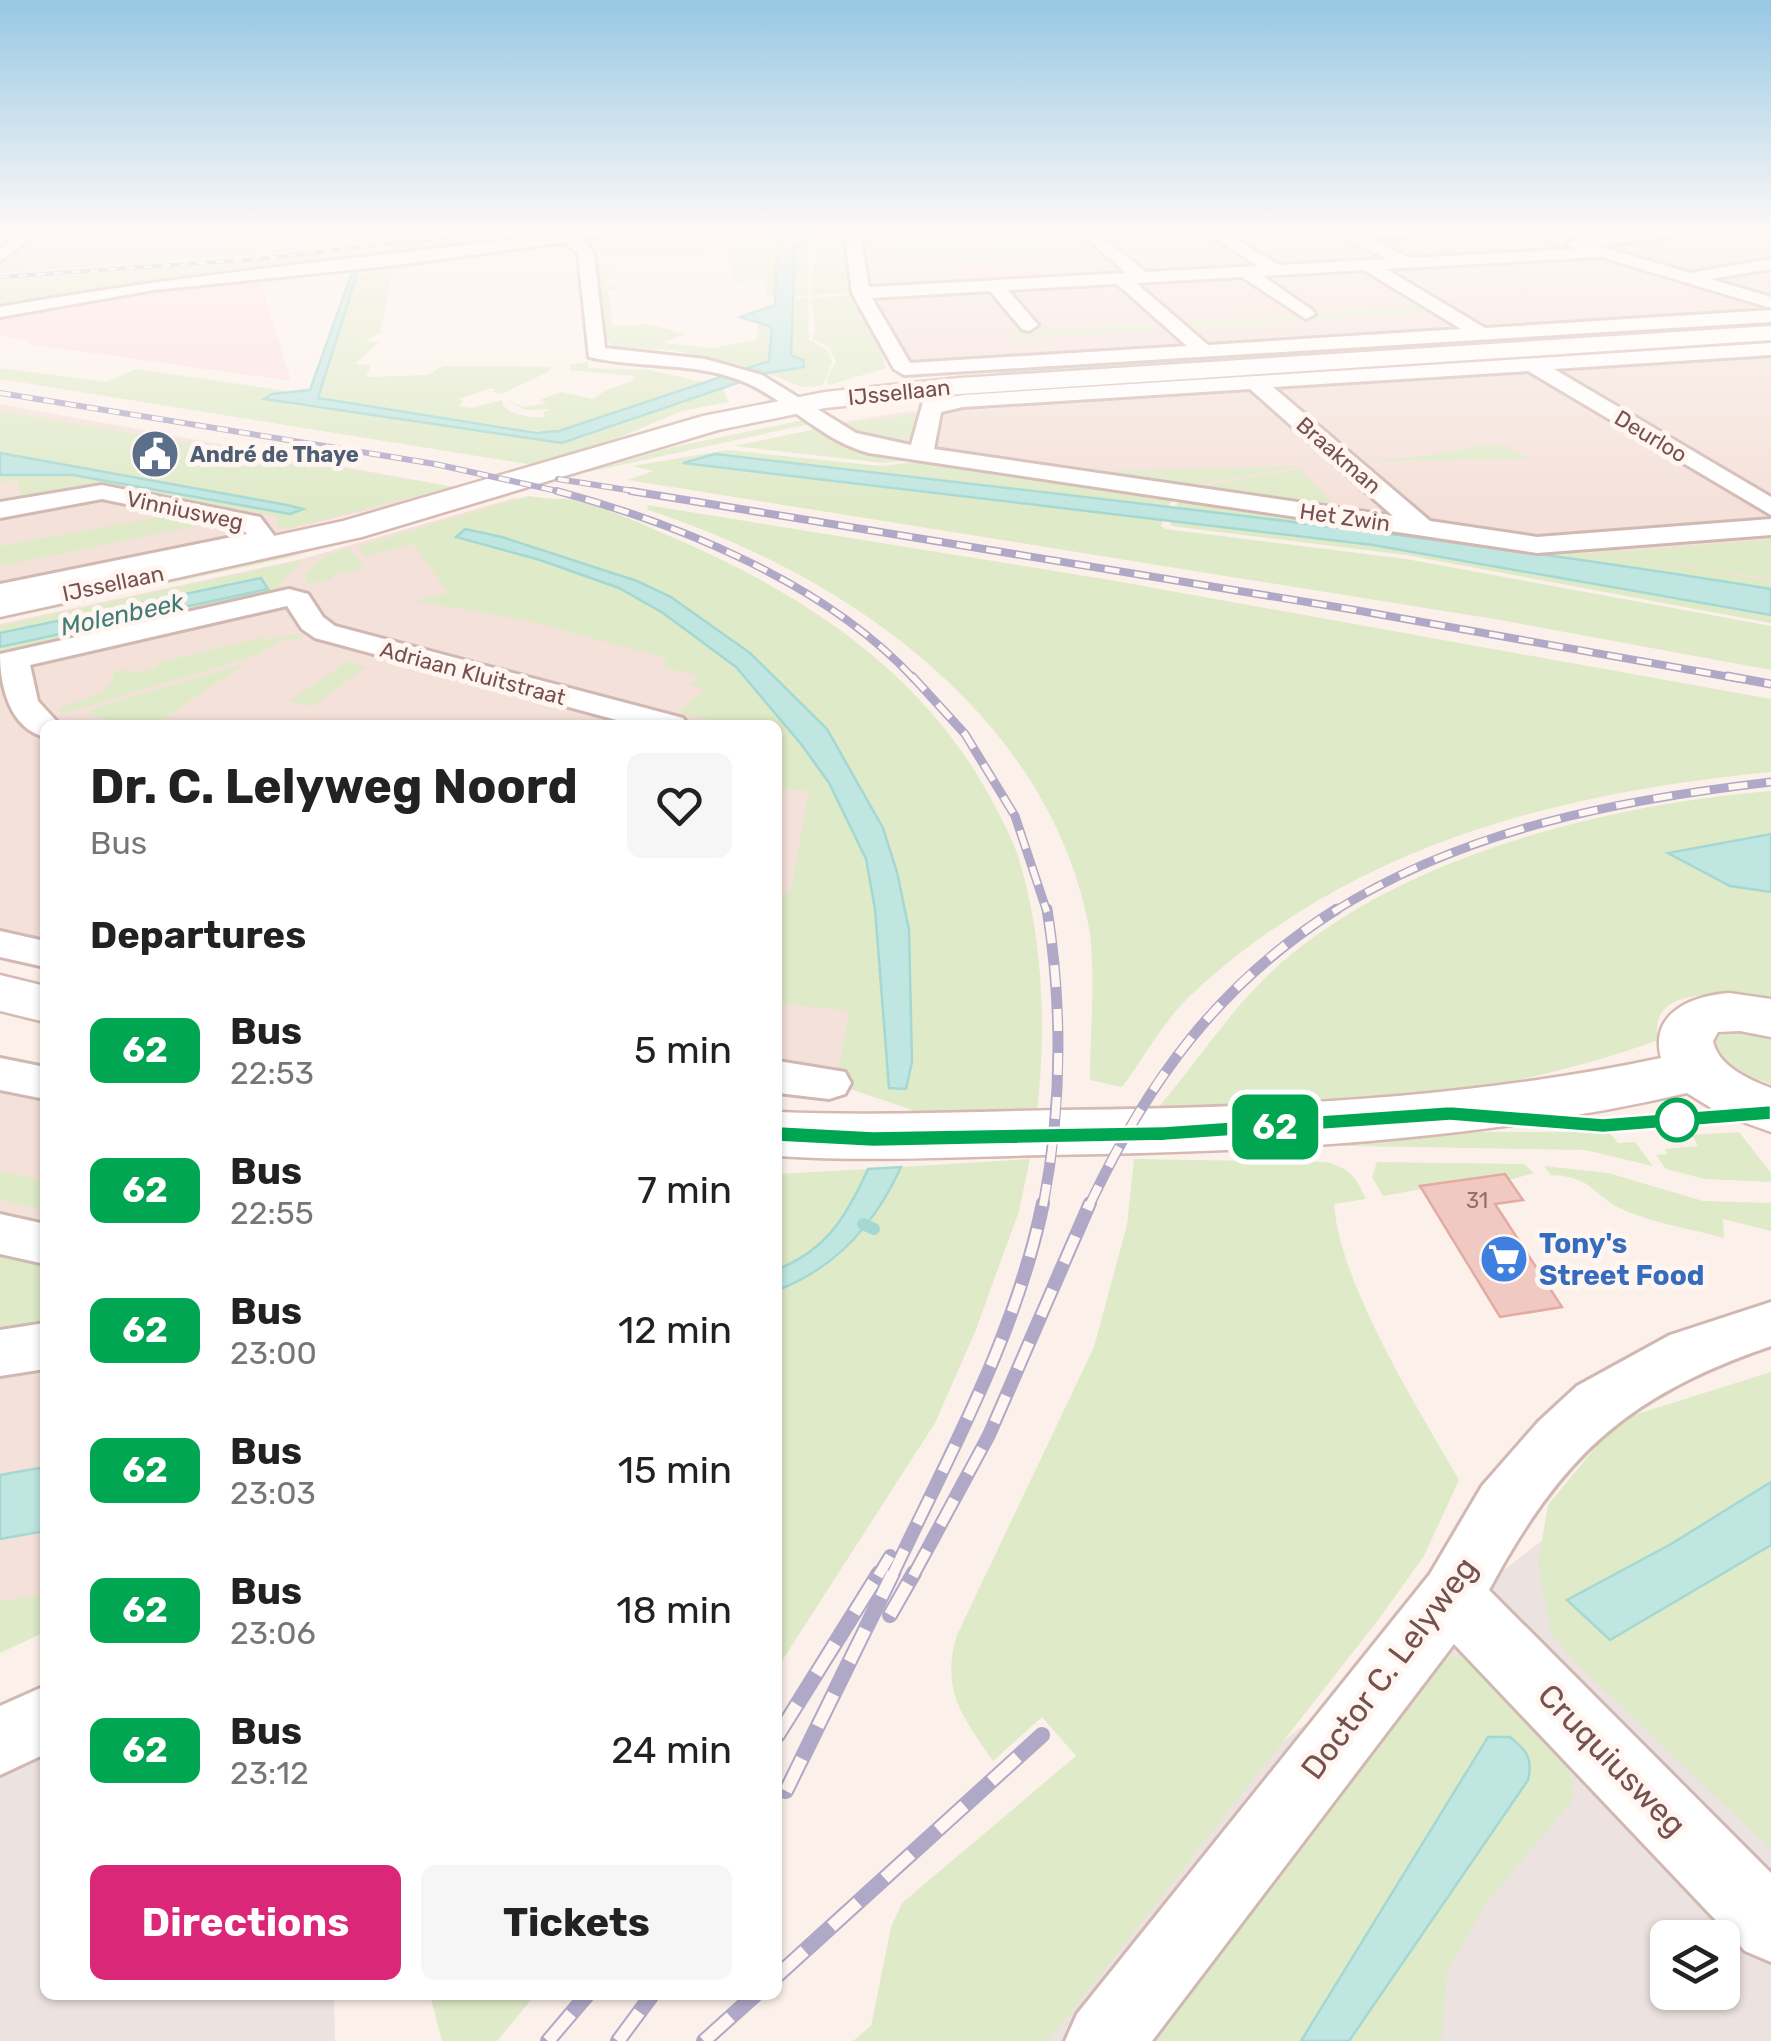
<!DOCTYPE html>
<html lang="en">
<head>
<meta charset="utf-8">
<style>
  body { margin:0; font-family:Rubik,sans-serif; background:#f6f6f6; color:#222; height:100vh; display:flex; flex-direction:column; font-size:38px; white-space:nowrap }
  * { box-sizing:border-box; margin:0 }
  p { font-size:32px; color:#767676 }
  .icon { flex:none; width:55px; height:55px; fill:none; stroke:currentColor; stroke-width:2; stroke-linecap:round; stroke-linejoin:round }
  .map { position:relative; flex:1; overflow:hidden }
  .sheet { position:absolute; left:40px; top:720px; width:742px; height:1280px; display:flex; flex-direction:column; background:#fff; border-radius:15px; box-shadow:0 2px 8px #0004 }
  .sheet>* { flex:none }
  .badge { padding:0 20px; border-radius:15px; font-size:35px; line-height:65px }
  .buttons { position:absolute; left:1650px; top:1920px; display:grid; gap:20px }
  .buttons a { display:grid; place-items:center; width:90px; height:90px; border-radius:15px; background:#fff; box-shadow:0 2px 8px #0004; font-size:50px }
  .map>.badge { position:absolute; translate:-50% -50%; box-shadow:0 0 0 5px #fff }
  h2 { padding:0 50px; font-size:38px; line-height:90px }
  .round { display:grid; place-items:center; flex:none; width:105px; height:105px; border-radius:15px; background:#f6f6f6 }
  .overview { display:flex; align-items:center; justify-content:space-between; height:170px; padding:0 50px }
  h1 { font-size:48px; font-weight:700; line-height:75px }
  .cta { display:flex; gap:20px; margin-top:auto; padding:20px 50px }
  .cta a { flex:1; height:115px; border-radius:15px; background:#db2777; color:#fff; font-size:40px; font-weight:700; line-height:115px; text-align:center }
  .cta a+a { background:#f6f6f6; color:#222 }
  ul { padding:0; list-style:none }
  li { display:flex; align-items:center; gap:30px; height:140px; padding:0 50px }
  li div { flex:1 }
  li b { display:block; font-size:38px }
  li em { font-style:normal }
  li .badge { min-width:110px; font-weight:700; text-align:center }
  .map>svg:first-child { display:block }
  .residential { fill:#f4e1d9 }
  .commercial { fill:#fce0df }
  .industrial { fill:#ece2e0; fill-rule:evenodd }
  .green { fill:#dfeac8; fill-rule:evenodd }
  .water { fill:#bfe6e1; stroke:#a5d8d2; stroke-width:2.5 }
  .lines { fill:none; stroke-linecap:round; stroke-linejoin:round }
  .stream { stroke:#a5d8d2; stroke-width:12 }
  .building { fill:#f1c9c3; stroke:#e3aba3; stroke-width:2.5 }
  .street-casing { stroke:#d1b8b2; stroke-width:6 }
  .secondary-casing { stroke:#d6b9b2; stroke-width:5 }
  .street { fill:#fff; fill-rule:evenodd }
  .secondary { fill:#fff; fill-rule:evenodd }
  .rail-far6-casing { stroke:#b0a8c7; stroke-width:4 }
  .rail-far5-casing { stroke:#b0a8c7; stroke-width:6 }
  .rail-far4-casing { stroke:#b0a8c7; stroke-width:8 }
  .rail-far3-casing { stroke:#b0a8c7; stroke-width:9 }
  .rail-far2-casing { stroke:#b0a8c7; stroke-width:11 }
  .rail-far1-casing { stroke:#b0a8c7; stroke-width:14 }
  .rail-casing { stroke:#b0a8c7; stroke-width:16 }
  .rail-far6 { stroke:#fff6f1; stroke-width:2.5; stroke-dasharray:9; stroke-linecap:butt }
  .rail-far5 { stroke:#fff6f1; stroke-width:4; stroke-dasharray:11; stroke-linecap:butt }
  .rail-far4 { stroke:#fff6f1; stroke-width:5; stroke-dasharray:15; stroke-linecap:butt }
  .rail-far3 { stroke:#fff6f1; stroke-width:6; stroke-dasharray:19; stroke-linecap:butt }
  .rail-far2 { stroke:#fff6f1; stroke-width:8; stroke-dasharray:22; stroke-linecap:butt }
  .rail-far1 { stroke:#fff6f1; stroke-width:10; stroke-dasharray:29; stroke-linecap:butt }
  .rail { stroke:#fff6f1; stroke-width:12; stroke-dasharray:36; stroke-linecap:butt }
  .line { fill:#00a651; stroke:#fff; stroke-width:2.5 }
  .stop-dot { fill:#fff; stroke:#00a651; stroke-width:5 }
  .labels { text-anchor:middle; stroke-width:10; stroke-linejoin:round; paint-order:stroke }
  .far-street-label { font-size:22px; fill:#77514e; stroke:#fff6f1 }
  .far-service-label { font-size:22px; font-weight:bold; fill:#4e5e75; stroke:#fff6f1; text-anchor:start }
  .number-label { font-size:22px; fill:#966f6b }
  .far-water-label { font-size:25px; font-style:italic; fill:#417c76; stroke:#fff6f1 }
  .shop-label { font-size:28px; font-weight:bold; fill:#366cbe; stroke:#fff6f1; text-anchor:start }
  .near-street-label { font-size:32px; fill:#77514e; stroke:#fff6f1 }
</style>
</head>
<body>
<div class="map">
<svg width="1771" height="2041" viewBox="0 0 1771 2041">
  <rect width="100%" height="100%" fill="#fcf1ea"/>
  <g class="residential">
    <path d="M656,229H756L758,238L731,240L735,250L606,256L604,239Z"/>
    <path d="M856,229H1750L1771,234V314L913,364L863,286Z"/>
    <path d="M1771,351V600L1727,585L836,445L813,427L910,411L936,412L943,408Z"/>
    <path d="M0,404L460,488L281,532L0,590Z"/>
    <path d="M514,498L568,508L860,709L952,1079L778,1069V725H45V947L0,936V624L302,559Z"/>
    <path d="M0,1086L45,1095V1626L0,1632Z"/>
  </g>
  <path class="commercial" d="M259,276L291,381L28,344L29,341L0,336V320L29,309L125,290Z"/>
  <g class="industrial">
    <path d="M41,229H386V235L281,247L0,269V263Z"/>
    <path d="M1771,1411V2041H896L1647,1459ZM1668,1938H1722V1992H1668Z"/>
    <path d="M45,1722V1995H334L335,2041H0V1738Z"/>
  </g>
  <g class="green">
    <path d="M437,229H489L293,252L0,273V269L281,247Z"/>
    <path d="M532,229H600L448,251L137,284L0,308V280L245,262Z"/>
    <path d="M656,229L605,239L606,256L734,250L730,240L757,238L756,232L764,229H835L836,237L829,244L839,237L838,229H844L850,293L812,295L815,248L808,255V295L795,296V247L818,239L817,229L777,233V296L767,297L765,281L735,282L725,252L597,258L596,244L590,239L601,232Z"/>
    <path d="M1031,229L1033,232L1010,238L1034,233L1049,265L985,251L990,247C981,240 959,239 951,247L956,252H982L1033,265L905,267L951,252L904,263L898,230Z"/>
    <path d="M598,265H615V268L605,269L606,276H617L607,279V284H618L619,289L608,290L613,326L648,324L685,334L663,343L713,348L756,340L759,321L772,327L770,361L752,368L672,350L612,347L607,339Z"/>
    <path d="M386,271L392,277L380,333L366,341L379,342L355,364L371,365L366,377L429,375L443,366L550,367L548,372L501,394L492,392L496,390L492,388L458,399L463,401L459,406L471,408L502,400C503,415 531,418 545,417L543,413L550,409L525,410L510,402L524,407L547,403L540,400L561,392L593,399L606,390L635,380L631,379L635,376L570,370V365L588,362V368L650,370L706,383L549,433L318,398L358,275Z"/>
    <path d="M852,295L879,344L886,368L829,385L826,380L836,362L829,347L812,339L815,331L812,298Z"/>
    <path d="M808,298L809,340L827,349L832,362L822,386L802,387L767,373L797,360L791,355L795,299Z"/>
    <path d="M1414,306L1432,311L1190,329L1184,323Z"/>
    <path d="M1150,325L1157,330L1013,339L1009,335H1017L1015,330Z"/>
    <path d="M0,368L106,382L136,369L286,391L266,396L291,405L576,440L722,388L729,402L682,411L618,438L533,465L0,379Z"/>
    <path d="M0,411L454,487L280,530L276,516L117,487L22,502L17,480L0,483V475H72L290,514L302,509L0,453Z"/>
    <path d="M922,413L919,445L884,447L835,425Z"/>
    <path d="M812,418L819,422L584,473L669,448Z"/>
    <path d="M826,427L914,459L884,463L734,446Z"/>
    <path d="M1486,445H1504L1530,459L1366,461L1425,456Z"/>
    <path d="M727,450L881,466L925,461L1174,496L1168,507L715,454L686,463L1163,520L1161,526L1165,529L1406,559L1771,626V670L1500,620L628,480L653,471L632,466Z"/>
    <path d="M1295,466L1298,467L1179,487L1077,472Z"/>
    <path d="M1300,469L1337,507L1189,488Z"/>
    <path d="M515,494L286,558L0,620V616L305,550Z"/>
    <path d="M528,496C541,498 552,499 565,499C586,499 644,525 665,534C797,590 918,666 989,795C999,814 1011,835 1018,856C1044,940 1047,1033 1036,1119L924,1120L910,1109L835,1084L850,1011L778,1003V892L790,893L809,791L778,788V725H731L677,712L705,690L690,685L699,676L662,667L669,659L529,621L415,601L448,593L414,544L365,556L357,547ZM465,530L502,537L651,586L684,605L750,653L827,729L892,846L906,1089L889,1088C886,1045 881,1002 878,959C875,927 876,892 866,861C830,750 725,640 621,590C572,565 516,550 465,530Z"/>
    <path d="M1179,498L1646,561L1771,581V589L1413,536L1176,509Z"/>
    <path d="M647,505L1110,580L1771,699V772C1557,793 1353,844 1191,995C1164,1020 1144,1058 1122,1087L1090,1080C1090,1037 1096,968 1089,928C1049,713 842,573 648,510Z"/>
    <path d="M175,514L216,522L0,566V546Z"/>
    <path d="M1171,521L1373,545L1771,615V623L1406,555L1178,527L1170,525Z"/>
    <path d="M1771,539V579L1595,553L1580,546L1610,544L1620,552Z"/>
    <path d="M350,548L364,568L331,575L332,580L306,584V574L324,556Z"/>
    <path d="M303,560L283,580L278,593L0,655V647L267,588L260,578L0,633V626Z"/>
    <path d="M300,633L304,638L279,641L258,655L62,714L56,710L103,692L113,681V672L129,669L132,673L158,667L156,663L264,637L268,640Z"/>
    <path d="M346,662L365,667L313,706L289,702Z"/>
    <path d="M245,664L154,725H120L87,713L102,705Z"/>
    <path d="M1771,791V834L1669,854L1730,886L1771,892V999C1738,996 1646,980 1658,1040C1551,1079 1432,1100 1319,1108C1265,1112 1210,1110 1156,1110C1198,1062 1231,1007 1280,964C1405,855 1608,804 1771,791Z"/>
    <path d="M1737,1028L1771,1035V1084L1732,1070L1715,1051L1717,1035Z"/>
    <path d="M1422,1132H1609L1618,1143L1635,1142L1653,1166L1585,1150L1241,1144Z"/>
    <path d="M1739,1132L1771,1173V1182L1705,1179L1666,1169L1656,1155L1667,1154L1665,1149L1698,1146L1692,1135Z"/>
    <path d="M1030,1159L1019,1211L975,1332L935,1423L778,1667V1290C837,1267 875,1224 901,1167Z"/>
    <path d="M1134,1159L1327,1162C1350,1169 1356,1177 1366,1199L1334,1204C1340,1285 1418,1408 1459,1480L1424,1556L1379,1619L1048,2041H853L871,2026L891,1927L902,1903L1076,1756L1042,1717L993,1761C963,1718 940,1689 957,1635L1094,1347L1127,1225Z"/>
    <path d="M1377,1162L1524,1164L1534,1173L1509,1180L1504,1174L1383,1196L1372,1177Z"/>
    <path d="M1544,1166L1608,1173L1703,1201L1771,1203V1231L1723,1219L1724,1238C1692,1229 1657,1224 1626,1211C1592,1197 1596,1177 1551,1175Z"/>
    <path d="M868,1169C847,1215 827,1250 778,1269V1174Z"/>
    <path d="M0,1171L45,1181V1211L0,1200Z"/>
    <path d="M0,1244L45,1253V1339L0,1346Z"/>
    <path d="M1771,1372V1482L1671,1544L1568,1600L1610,1640L1771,1545V1849L1578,1665L1552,1635L1538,1564L1548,1505L1618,1420Z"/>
    <path d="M45,1593V1632L0,1653V1602Z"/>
    <path d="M1455,1656L1490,1665L1569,1753L1573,1800L1484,1906L1447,1973L1441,2041H1349L1487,1737L1301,2041H1151L1436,1661Z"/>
    <path d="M430,1995H535L497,2041H442Z"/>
  </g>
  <g class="water">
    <path d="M786,230H821L818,239L795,247L791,355L803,360L804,367L767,373L562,443L264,399L272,394L310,390L351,275L357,274L318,398L537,433L559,431L769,361L772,327L740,317L775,305L777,233Z"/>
    <path d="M1737,324L1751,329L1461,347L1452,341Z"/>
    <path d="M1391,346L1398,351L1003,376L998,369Z"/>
    <path d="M0,453L287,505L303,509L290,514L73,475H0Z"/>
    <path d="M715,454C1067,496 1421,532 1771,589V615L1373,545L683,463Z"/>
    <path d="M465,529L502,537L637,581L671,597L750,653L827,729L883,828L897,872L909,930L912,1062L906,1089L889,1088L875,909L866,859L829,783L801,744L736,667L663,613L619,588L540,560L456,537Z"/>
    <path d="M261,578L268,589L0,647V633Z"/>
    <path d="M1771,834V892L1730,886L1668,853Z"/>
    <path d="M901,1167C875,1224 837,1267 778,1290V1269C827,1250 847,1215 868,1169Z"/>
    <path d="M45,1467V1531L0,1539V1475Z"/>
    <path d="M1771,1482V1545L1610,1640L1567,1600L1671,1544Z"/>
    <path d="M1488,1737H1510C1527,1751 1533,1758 1528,1780L1349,2041H1301Z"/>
  </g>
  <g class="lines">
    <path class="stream" d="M863,1224L874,1229"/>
  </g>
  <path class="building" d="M1505,1174L1523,1200L1495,1204L1562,1307L1500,1317L1420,1186Z"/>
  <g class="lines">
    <g class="street-casing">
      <g id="street">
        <path d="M25,229H42L0,261V248Z"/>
        <path d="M595,229H634L583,239L594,254L605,348L705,359L762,375L856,433L911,445L923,402L963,395L1771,343V355L1554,369L1771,497V515L1528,371L1273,387L1430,521L1537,537L1771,519V535L1537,553L869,453C823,441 791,404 749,384C700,361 641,369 589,357L578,254L565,242L397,265L154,290L0,317V307C197,272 397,255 595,229ZM1250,389L1393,516L934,449L941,412L963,407Z"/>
        <path d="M844,229H859L869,287L1126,273L1076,229H1092L1146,272L1258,266L1201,229H1218L1279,265L1387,259L1328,229H1433L1426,234L1370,239L1410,258L1574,249L1567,244L1569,241L1654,229H1692L1685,234L1598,246L1690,273L1771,259V269L1710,279L1771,297V308L1601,257L1386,269L1485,328L1771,310V322L904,375L894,369L852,293ZM1364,270L1461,329L1208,345L1136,283L1242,277L1306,319L1315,314L1312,310L1263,276ZM1117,284L1187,346L910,363L872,298L990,291L1022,329L1029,331L1038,325L1008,290Z"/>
        <path d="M102,485L260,517L276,538L263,546L0,600V584L247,534L242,528L102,499L0,518V502Z"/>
        <path d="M289,589L308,594L323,617L335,626L683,718L688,725H635L315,638L302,629L287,606L30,665L38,701L60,725H45V737C9,728 0,685 0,654Z"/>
        <path d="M0,931L45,941V967L0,957Z"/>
        <path d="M0,1058L45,1067V1099L0,1090Z"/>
        <path d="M778,1061L845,1072L851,1083L845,1094L829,1099L778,1093Z"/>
        <path d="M0,1214L45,1224V1264L0,1254Z"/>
        <path d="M1771,1302V1346C1626,1396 1562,1455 1489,1590L1771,1873V1962L1745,1951L1454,1644L1152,2041H1065L1077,2014L1430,1574L1482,1486L1539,1421L1577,1386L1670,1335Z"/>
        <path d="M45,1323V1369L0,1376V1330Z"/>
        <path d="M45,1686V1754L0,1775V1706Z"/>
      </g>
    </g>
    <g class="secondary-casing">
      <g id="secondary">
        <path d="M1760,229H1771V235L1763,233Z"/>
        <path d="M1771,326V340L960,394L825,408L718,430L362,537L0,617V595L343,521L703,416L825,392L960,378Z"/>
        <path d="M0,975L45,986V1022L0,1011Z"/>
        <path d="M1729,993L1771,999V1037L1740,1031L1718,1032L1713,1041C1718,1066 1748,1079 1771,1088V1132L1721,1114L1687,1093C1474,1142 1261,1152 1044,1155C955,1157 866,1162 778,1156V1112C871,1116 965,1112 1058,1110C1260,1108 1463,1100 1661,1058C1649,1013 1691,996 1729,993Z"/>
      </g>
    </g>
    <use href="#street" class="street"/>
    <use href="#secondary" class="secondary"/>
    <g class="rail-far6-casing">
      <path id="rail-far6" d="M0,277L259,259L517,229"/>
    </g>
    <g class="rail-far5-casing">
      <g id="rail-far5">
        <path d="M0,393L435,464L566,493"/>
        <path d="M558,479L646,493"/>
      </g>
    </g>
    <g class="rail-far4-casing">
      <g id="rail-far4">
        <path d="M557,491C679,524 827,584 914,679"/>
        <path d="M631,491L1355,610L1741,679"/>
      </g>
    </g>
    <g class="rail-far3-casing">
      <g id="rail-far3">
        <path d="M912,676L965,734L1015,816L1047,912"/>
        <path d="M1727,676L1771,684"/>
        <path d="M1333,912C1465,829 1618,800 1771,782"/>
      </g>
    </g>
    <g class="rail-far2-casing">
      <g id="rail-far2">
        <path d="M1043,1206C1062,1106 1063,1010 1047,909"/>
        <path d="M1089,1206C1148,1081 1219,983 1337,909"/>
      </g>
    </g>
    <g class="rail-far1-casing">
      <g id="rail-far1">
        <path d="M878,1576L890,1556"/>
        <path d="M892,1576C949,1455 1016,1335 1043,1203"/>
        <path d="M913,1576L989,1435L1090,1203"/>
      </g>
    </g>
    <g class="rail-casing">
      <g id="rail">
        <path d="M890,1615L914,1573"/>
        <path d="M778,1735L879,1573"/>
        <path d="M786,1791L893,1573"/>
        <path d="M778,1975L1042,1735"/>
        <path d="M548,2041L587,1995"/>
        <path d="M618,2041L652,1995"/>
        <path d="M704,2041L755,1995"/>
      </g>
    </g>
    <use href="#rail-far6" class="rail-far6"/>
    <use href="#rail-far5" class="rail-far5"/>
    <use href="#rail-far4" class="rail-far4"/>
    <use href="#rail-far3" class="rail-far3"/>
    <use href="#rail-far2" class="rail-far2"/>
    <use href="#rail-far1" class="rail-far1"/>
    <use href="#rail" class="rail"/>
  </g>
  <linearGradient id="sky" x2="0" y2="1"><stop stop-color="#97c8e5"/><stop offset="0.45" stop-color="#fef9f6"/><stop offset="1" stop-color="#fef9f6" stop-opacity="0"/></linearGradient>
  <rect width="1771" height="514" fill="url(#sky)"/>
  <path class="line" d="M1771,1105V1120L1603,1133L1450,1121L1164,1141L873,1147L778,1142L767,1134L778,1126L873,1131L1164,1126L1450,1106L1603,1118Z"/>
  <defs>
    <g id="civic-disc" transform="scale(2.5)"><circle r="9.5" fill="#5c6f8a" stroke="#fff6f1"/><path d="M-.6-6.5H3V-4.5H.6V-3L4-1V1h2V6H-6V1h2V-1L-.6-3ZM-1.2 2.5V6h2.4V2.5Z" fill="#fff"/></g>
    <g id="supermarket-disc" transform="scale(2.5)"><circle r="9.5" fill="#3f7fe0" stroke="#fff6f1"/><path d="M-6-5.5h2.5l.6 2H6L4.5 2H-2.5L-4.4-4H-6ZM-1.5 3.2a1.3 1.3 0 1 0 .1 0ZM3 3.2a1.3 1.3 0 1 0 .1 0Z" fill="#fff"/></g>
  </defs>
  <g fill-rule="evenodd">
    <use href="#civic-disc" x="155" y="454"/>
    <use href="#supermarket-disc" x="1504" y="1259"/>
  </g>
  <circle class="stop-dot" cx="1677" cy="1120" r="20"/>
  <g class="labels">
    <g class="far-street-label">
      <text transform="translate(899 392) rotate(-6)" y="8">IJssellaan</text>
      <text transform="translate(1651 436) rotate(31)" y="8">Deurloo</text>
      <text transform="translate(1339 455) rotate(41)" y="8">Braakman</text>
      <text transform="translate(185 510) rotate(12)" y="8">Vinniusweg</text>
      <text transform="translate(1345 517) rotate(8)" y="8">Het Zwin</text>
      <text transform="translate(113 583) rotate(-12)" y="8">IJssellaan</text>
      <text transform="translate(473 673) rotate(15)" y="8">Adriaan Kluitstraat</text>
    </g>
    <g class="far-service-label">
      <text x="190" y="462">André de Thaye</text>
    </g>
    <g class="number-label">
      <text x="1477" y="1208">31</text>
    </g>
    <g class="far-water-label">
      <text transform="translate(122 614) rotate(-12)" y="9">Molenbeek</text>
    </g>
    <g class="shop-label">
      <text x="1539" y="1253">Tony's<tspan x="1539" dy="32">Street Food</tspan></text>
    </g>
    <g class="near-street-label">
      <text transform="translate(1389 1668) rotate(-53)" y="11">Doctor C. Lelyweg</text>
      <text transform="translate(1612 1760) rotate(46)" y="11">Cruquiusweg</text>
    </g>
  </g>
</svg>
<div class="buttons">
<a><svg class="icon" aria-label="layers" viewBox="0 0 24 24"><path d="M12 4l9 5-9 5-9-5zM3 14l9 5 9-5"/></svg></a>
</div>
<b class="badge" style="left:1275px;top:1127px;background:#00a651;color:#fff">62</b>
<section class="sheet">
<div class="overview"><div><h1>Dr. C. Lelyweg Noord</h1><p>Bus</p></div><a class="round"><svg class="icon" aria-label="heart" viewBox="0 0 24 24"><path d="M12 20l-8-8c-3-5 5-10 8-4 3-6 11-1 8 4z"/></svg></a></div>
<h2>Departures</h2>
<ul>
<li><span class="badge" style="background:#00a651;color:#fff">62</span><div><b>Bus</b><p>22:53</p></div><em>5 min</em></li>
<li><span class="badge" style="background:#00a651;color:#fff">62</span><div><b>Bus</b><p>22:55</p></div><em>7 min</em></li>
<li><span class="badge" style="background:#00a651;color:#fff">62</span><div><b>Bus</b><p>23:00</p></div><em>12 min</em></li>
<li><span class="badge" style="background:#00a651;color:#fff">62</span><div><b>Bus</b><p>23:03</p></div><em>15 min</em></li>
<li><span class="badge" style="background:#00a651;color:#fff">62</span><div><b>Bus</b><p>23:06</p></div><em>18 min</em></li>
<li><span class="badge" style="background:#00a651;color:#fff">62</span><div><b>Bus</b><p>23:12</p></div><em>24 min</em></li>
</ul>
<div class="cta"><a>Directions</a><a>Tickets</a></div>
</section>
</div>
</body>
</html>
